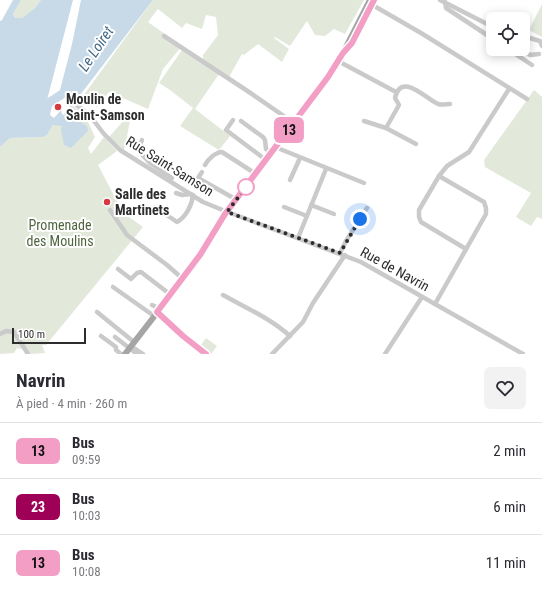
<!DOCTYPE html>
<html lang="fr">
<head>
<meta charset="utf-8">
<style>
  body { margin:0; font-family:"Roboto Condensed",sans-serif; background:#f2f2f3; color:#2b2b33; height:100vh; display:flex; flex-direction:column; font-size:15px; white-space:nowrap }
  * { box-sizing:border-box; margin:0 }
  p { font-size:13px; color:#7c7c81 }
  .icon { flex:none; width:22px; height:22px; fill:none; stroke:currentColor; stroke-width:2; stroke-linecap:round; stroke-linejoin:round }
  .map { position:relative; height:354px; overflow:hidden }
  .side { display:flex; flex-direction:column; background:#fff; flex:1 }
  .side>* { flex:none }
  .badge { padding:0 8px; border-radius:6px; font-size:14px; line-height:26px }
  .buttons { position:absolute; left:486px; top:12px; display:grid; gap:8px }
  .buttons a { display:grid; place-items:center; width:44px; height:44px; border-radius:6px; background:#fff; box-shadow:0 2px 10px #0003; font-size:20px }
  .scale { position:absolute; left:12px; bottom:10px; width:74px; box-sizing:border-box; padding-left:4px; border:2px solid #2d2d2d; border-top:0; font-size:11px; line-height:14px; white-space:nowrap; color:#2d2d2d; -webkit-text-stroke:3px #fff; paint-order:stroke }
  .you { position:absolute; width:20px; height:20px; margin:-10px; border:3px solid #fff; border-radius:50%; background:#1a73e8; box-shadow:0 0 0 6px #1a73e833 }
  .map>.badge { position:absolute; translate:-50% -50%; box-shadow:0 0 0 2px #fff }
  .round { display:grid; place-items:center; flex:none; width:42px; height:42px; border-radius:6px; background:#f2f2f3 }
  .summary { display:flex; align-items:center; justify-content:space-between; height:68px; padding:0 16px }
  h1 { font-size:19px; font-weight:700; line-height:30px }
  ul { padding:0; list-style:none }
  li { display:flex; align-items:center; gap:12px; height:56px; padding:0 16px; border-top:1px solid #e1e1e2 }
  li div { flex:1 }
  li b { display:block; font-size:15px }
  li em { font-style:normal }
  li .badge { min-width:44px; font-weight:700; text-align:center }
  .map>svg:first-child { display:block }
  .green { fill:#e2e9db }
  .water { fill:#c8dae8 }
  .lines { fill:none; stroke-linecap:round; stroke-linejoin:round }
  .river { stroke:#c8dae8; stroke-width:9 }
  .minor { stroke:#cacaca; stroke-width:4.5 }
  .major { stroke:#a5a5a5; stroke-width:6 }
  .line-casing { stroke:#fff; stroke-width:9 }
  .line { stroke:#f39ec5; stroke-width:6 }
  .walk { stroke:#2d2d2d; stroke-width:4; stroke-dasharray:0 7.2 }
  .poi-dot { fill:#d73b3f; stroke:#fff; stroke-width:1.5 }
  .stop-dot { fill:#fff; stroke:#f39ec5; stroke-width:2 }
  .labels { text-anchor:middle; stroke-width:4; stroke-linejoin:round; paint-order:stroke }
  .poi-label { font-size:14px; font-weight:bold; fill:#2d2d2d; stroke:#fff; text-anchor:start }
  .street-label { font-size:14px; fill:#2d2d2d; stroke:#fff }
  .park-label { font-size:14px; fill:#4e653e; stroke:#fff }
  .water-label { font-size:15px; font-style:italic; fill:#416988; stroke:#fff }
</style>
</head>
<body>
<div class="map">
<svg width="542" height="354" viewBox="0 0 542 354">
  <rect width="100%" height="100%" fill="#fff"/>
  <g class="green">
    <path d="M21,0H41L35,8L22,18H15L13,14Z"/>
    <path d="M153,0H364L345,34L334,29L325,36L315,35L307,21L290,46L275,37L274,38L289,49L282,62L258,44L244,55L242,54L229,77L203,60V55L218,35L216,17L206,15L202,29L186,23L182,28L158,9L148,22L182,46L163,69L148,109L109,92L97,107L83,96Z"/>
    <path d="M542,4V37L529,30Z"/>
    <path d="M182,50L219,74L195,109L230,136L219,150L180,126L193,108L170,90L159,83Z"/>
    <path d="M534,90L542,97V219L537,217L531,226L516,217L531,193L485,167L484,160Z"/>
    <path d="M71,105C86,113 88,122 95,137L88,148L91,154L104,137L117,151L98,165L119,205L117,206L119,210L143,227L46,345H42L45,353L29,354V351L17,348L14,353L0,354V147L10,138L43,137L47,135L53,125L87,126L75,118Z"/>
    <path d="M132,111L124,151L109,137Z"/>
    <path d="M206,338L217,346L211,354L200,346Z"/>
  </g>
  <g class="water">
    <path d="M13,0H21L13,14L15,18H22L35,8L41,0H73L46,104L52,106L50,115L54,118L61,110L62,114L64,115L71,105L75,118L87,126L88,131L71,148L64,145L61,130L62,126L53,125L47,135L43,137L10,138L0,147V21L2,20Z"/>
    <path d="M81,0H153L77,99L60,90L72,44Z"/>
  </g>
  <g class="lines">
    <path class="river" d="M36,111L67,91L72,84"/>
    <g class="minor">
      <path d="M440,0L493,27"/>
      <path d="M445,2L446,8L493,39"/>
      <path d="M369,3L421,33L527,99"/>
      <path d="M164,36L249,92L294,123"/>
      <path d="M523,36L540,41L542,46"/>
      <path d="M508,49L532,65"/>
      <path d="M522,49L530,55L539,54"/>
      <path d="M338,61L396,92"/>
      <path d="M71,100L91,117L104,134L120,150L203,202L225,211L361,262L523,354"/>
      <path d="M233,120L226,130L266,160"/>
      <path d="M241,121L263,137L265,140L266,149L271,153"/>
      <path d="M364,121L386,128L416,144"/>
      <path d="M386,128L399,105L395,98C401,71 426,99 438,104C441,105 446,104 450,104"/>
      <path d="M142,140L138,150L150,163L172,178"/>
      <path d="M280,149L364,183"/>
      <path d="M205,165C208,159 216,152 222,152L256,174"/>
      <path d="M202,172L198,178L237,200"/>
      <path d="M290,180L300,158"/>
      <path d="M176,193L182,195L191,194"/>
      <path d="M311,205L334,214"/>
      <path d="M284,207L307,216"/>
      <path d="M110,210L127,235L167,265L183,279"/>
      <path d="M153,210L155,207L177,222C186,217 192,205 193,195"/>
      <path d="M298,238L326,169"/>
      <path d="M466,249L421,222L419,217V210L439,176L447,166L469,152L509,89"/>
      <path d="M340,253L346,241L367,208"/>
      <path d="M118,269L131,279L137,273L141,272L171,295"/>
      <path d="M113,287L154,316"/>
      <path d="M223,295C246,308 270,318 290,336"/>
      <path d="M435,304L486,214V208L484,202L439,176"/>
      <path d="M152,305L160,309"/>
      <path d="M97,312L134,342"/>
      <path d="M157,312L183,336L206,354"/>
      <path d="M0,334L6,331L14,332L28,354"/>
      <path d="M101,336L116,347V350L121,354"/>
      <path d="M115,337L137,354"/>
      <path d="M134,348L143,354"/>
      <path d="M272,354L303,322L313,303L345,255"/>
      <path d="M385,354L422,297"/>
    </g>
    <path class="major" d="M125,354L191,269L225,214L328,77L343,53L370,0"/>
  </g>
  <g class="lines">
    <g class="line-casing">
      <path id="line" d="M206,354L183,336L157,312L200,255L225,214L328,77L343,53L352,43L374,0"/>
    </g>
    <use href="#line" class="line"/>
    <path class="walk" d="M246,187L227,212L340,253L360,219"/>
  </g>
  <g class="poi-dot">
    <circle cx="58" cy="107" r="4"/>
    <circle cx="107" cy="202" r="4"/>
  </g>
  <circle class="stop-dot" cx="246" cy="187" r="8"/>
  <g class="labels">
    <g class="poi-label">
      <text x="66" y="104">Moulin de<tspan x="66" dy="16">Saint-Samson</tspan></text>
      <text x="115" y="199">Salle des<tspan x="115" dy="16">Martinets</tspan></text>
    </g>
    <g class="street-label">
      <text transform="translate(170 166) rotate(32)" y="5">Rue Saint-Samson</text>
      <text transform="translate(395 269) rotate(29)" y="5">Rue de Navrin</text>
    </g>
    <g class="park-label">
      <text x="60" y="230">Promenade<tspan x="60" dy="16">des Moulins</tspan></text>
    </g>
    <g class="water-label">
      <text transform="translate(96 49) rotate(-56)" y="5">Le Loiret</text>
    </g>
  </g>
</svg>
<div class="buttons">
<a><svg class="icon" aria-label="locate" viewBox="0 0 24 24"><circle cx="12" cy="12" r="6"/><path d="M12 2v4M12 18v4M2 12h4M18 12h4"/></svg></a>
</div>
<div class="scale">100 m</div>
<div class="you" style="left:360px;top:219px"></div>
<b class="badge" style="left:289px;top:130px;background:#f39ec5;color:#111">13</b>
</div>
<section class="side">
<div class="summary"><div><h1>Navrin</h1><p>À pied · 4 min · 260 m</p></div><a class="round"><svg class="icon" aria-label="heart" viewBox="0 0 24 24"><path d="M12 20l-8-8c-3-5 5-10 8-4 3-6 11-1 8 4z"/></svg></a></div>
<ul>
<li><span class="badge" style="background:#f39ec5;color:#111">13</span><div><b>Bus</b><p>09:59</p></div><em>2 min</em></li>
<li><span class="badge" style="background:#9f0057;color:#fff">23</span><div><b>Bus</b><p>10:03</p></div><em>6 min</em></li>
<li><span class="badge" style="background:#f39ec5;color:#111">13</span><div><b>Bus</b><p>10:08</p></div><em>11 min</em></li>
</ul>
</section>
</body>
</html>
